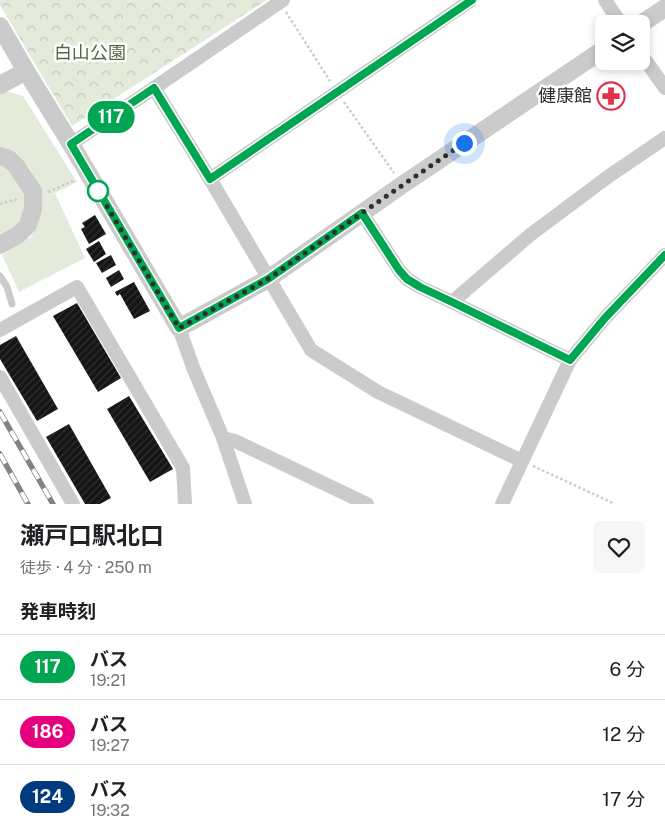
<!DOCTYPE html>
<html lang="ja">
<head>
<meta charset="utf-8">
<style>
  body { margin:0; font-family:"Public Sans","Noto Sans JP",sans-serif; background:#f6f6f6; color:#202124; height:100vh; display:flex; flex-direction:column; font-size:19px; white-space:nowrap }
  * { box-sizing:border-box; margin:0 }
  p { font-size:16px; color:#757577 }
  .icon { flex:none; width:28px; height:28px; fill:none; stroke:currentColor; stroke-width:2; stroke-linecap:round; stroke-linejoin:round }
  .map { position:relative; height:504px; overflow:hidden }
  .sheet { display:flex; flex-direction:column; background:#fff; flex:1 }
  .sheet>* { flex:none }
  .badge { padding:0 10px; border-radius:16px; font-size:18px; line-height:32px }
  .controls { position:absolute; left:595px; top:15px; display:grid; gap:10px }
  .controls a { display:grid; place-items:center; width:55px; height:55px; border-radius:8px; background:#fff; box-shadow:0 2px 8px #0003; font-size:25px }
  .you { position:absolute; width:25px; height:25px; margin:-12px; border:4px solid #fff; border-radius:50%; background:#1a73e8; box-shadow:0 0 0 8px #1a73e833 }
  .map>.badge { position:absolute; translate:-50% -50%; box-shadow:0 0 0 2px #fff }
  h2 { padding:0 20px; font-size:19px; line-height:45px }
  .round { display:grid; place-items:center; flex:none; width:52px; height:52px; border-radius:8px; background:#f6f6f6 }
  .summary { display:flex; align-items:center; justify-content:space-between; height:85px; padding:0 20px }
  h1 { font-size:24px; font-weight:700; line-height:38px }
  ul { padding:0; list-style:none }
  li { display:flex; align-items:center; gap:15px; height:65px; padding:0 20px; border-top:1px solid #e0e0e0 }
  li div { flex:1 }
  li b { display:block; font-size:19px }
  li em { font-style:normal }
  li .badge { min-width:55px; font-weight:700; text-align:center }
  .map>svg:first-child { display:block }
  .forest { fill:url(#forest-crowns) }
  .garden { fill:#e5ebdb }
  .building { fill:url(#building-hatch) }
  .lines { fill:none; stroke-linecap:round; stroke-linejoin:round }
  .path { stroke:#cbcbcb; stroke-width:2.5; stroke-dasharray:2.5 2.5; stroke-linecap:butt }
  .service { stroke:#cbcbcb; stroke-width:7 }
  .minor { stroke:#cbcbcb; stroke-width:14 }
  .tertiary { stroke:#cbcbcb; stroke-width:18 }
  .rail-casing { stroke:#838383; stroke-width:5.5 }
  .rail { stroke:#fff; stroke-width:4; stroke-dasharray:11; stroke-linecap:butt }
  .line-casing { stroke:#fff; stroke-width:11 }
  .line { stroke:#00a651; stroke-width:8 }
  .walk { stroke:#2e2e2e; stroke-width:5; stroke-dasharray:0 9 }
  .stop-dot { fill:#fff; stroke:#00a651; stroke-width:2.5 }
  .labels { text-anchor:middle; stroke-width:5; stroke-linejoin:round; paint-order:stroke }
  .park-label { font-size:18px; fill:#54693c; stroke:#fff }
  .poi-label { font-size:18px; fill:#2e2e2e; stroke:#fff; text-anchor:end }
</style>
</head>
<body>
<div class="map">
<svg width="665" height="504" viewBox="0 0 665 504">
  <defs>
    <pattern id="forest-crowns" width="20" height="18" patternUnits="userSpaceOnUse" patternTransform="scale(1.25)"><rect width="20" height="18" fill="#e5ebdb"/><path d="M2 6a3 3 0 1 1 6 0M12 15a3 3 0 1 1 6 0" fill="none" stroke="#c5cabc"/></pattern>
    <pattern id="building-hatch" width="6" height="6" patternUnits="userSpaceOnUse" patternTransform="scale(1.25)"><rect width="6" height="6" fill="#151515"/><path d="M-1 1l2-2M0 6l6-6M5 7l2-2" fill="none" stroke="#2f2f2f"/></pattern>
  </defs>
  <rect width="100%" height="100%" fill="#fff"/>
  <path class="forest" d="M0,0H267L72,126L0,5Z"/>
  <g class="garden">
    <path d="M6,91L23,96L77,182L55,193L85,258L19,292L2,255L31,237L42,208L41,190L29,167L4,149H0V94Z"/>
    <path d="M0,163L17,176L27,199L25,212L15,227L0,237Z"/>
  </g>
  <g class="building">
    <path d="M95,215L106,234L89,244L81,229L85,227L82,223Z"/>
    <path d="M99,241L106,254L94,262L86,249Z"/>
    <path d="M111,255L116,265L102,273L96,263Z"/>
    <path d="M119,270L124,279L111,287L106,278Z"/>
    <path d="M134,282L150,311L134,319L120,294L117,296L115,292Z"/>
    <path d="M77,303L121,378L98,392L53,316Z"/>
    <path d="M16,336L58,409L37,421L0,359V345Z"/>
    <path d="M129,396L173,469L150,482L107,409Z"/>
    <path d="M69,424L111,498L100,504H85L46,437Z"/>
  </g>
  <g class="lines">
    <g class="path">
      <path d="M286,12L330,81"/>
      <path d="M344,102L394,173"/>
      <path d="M48,192L75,180"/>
      <path d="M0,204L18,199"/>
      <path d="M533,466L615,504"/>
    </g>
    <path class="service" d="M0,276L7,287L12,304"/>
    <g class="minor">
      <path d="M605,0L621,24"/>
      <path d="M641,54L665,88"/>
      <path d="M154,88L283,0"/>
      <path d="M71,144L154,88L210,179L311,350L378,392L522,461"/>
      <path d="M210,179L470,1"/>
      <path d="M362,213L399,270L407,279L420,287L452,302L570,360"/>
      <path d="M452,302L530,235L609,176L665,138"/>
      <path d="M179,328L194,370L223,438L245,504"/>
      <path d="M0,330L77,287L183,468L185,504"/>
      <path d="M0,377L73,504"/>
      <path d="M223,438L235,441L367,504"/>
      <path d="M502,504L570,360L605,318L665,255"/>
    </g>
    <g class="tertiary">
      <path d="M641,24L665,8"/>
      <path d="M0,26L26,71L71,144L179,328L268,279L402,185L604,49"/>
      <path d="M0,85L26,71"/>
      <path d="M0,156L9,159L17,167L33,191V209L28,225L18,235L0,245"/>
    </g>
    <g class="rail-casing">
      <g id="rail">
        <path d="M0,412L53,504"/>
        <path d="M0,454L28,504"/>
      </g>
    </g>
    <use href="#rail" class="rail"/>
  </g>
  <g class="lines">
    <g class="line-casing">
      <path id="line" d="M472,0L210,179L154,88L71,144L179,328L268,279L362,213L399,270L407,279L420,287L452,302L570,360L605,318L665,255"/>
    </g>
    <use href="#line" class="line"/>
    <path class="walk" d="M98,191L179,328L268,279L362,213L464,143"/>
  </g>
  <defs>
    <g id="pharmacy-ring" transform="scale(1.4375)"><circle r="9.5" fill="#fff" stroke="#e3314a" stroke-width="1.5"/><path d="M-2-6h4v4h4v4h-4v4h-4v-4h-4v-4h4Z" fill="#e3314a"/></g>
  </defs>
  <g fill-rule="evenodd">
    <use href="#pharmacy-ring" x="611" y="96"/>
  </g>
  <circle class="stop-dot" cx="98" cy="191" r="10"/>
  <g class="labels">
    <g class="park-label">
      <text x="90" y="59">白山公園</text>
    </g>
    <g class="poi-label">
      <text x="592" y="102">健康館</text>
    </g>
  </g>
</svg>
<div class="controls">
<a><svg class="icon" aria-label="layers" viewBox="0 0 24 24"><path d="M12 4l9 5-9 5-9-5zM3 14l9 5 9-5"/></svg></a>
</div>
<div class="you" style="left:464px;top:143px"></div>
<b class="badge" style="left:111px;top:117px;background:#00a651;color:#fff">117</b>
</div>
<section class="sheet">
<div class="summary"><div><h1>瀬戸口駅北口</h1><p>徒歩 · 4 分 · 250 m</p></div><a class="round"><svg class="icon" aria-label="heart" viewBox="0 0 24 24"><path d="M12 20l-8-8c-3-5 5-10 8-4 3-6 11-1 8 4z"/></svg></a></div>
<h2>発車時刻</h2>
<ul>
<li><span class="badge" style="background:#00a651;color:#fff">117</span><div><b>バス</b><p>19:21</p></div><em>6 分</em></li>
<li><span class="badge" style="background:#e6007e;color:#fff">186</span><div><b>バス</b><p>19:27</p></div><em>12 分</em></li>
<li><span class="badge" style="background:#003b80;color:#fff">124</span><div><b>バス</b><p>19:32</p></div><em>17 分</em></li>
</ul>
</section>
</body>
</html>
